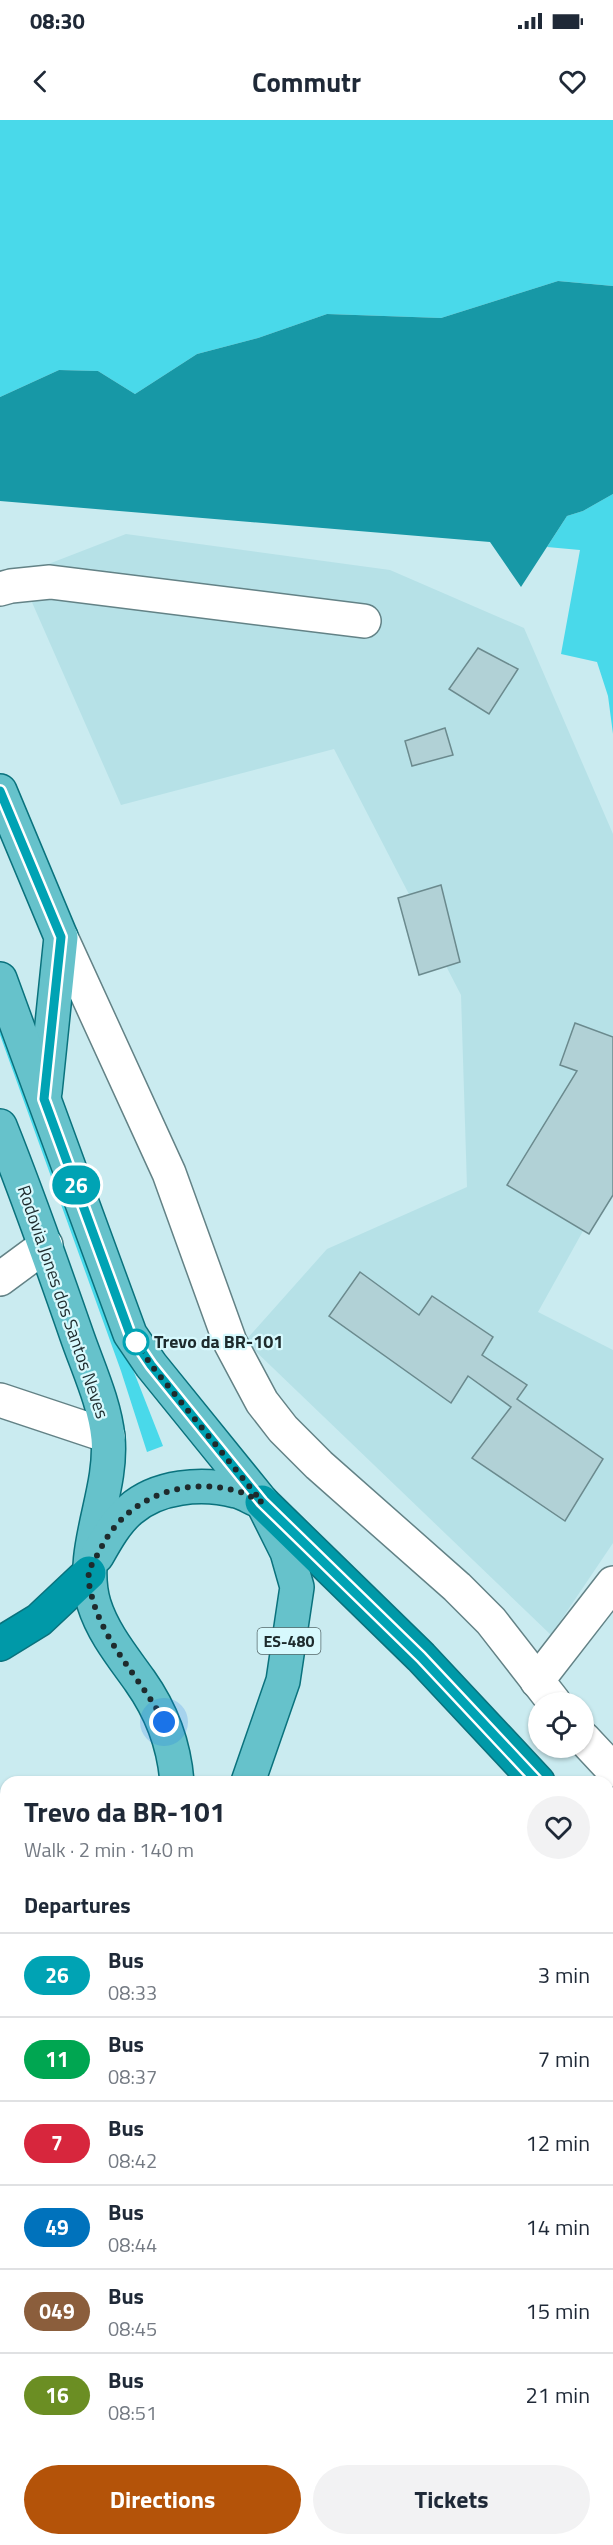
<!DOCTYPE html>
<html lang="en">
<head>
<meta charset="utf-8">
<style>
  body { margin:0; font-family:"Titillium Web",sans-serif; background:#f2f2f3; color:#1f2937; height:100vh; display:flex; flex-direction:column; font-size:22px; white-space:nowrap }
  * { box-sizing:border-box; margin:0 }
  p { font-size:20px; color:#747a83 }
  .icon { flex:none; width:33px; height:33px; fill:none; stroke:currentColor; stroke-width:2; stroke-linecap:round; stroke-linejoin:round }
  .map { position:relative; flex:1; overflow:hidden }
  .panel { position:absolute; left:0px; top:1656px; width:614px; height:770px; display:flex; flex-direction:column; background:#fff; border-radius:18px 18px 0 0; box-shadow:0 2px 4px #0004 }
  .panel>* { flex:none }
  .badge { padding:0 12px; border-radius:20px; font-size:21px; line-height:39px }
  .tools { position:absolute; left:528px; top:1572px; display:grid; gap:12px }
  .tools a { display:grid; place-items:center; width:66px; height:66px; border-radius:50%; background:#fff; box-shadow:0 2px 4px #0004; font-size:30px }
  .you { position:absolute; width:30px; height:30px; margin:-15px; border:4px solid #fff; border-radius:50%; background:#1a73e8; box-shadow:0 0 0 9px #1a73e833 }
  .map>.badge { position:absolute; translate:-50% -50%; box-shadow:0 0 0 3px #fff }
  h2 { padding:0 24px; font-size:22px; line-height:54px }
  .round { display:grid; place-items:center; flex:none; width:63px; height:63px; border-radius:32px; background:#f2f2f3 }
  .headline { display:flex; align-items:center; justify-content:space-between; height:102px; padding:0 24px }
  h1 { font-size:28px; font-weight:700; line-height:45px }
  .button { display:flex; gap:12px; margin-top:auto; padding:12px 24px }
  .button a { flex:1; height:69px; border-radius:36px; background:#b45309; color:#fff; font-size:24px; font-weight:700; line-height:69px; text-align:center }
  .button a+a { background:#f2f2f3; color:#1f2937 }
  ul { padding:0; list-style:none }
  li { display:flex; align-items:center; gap:18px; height:84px; padding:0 24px; border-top:2px solid #e0e1e3 }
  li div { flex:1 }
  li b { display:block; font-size:22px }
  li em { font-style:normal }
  li .badge { min-width:66px; font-weight:700; text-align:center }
  .status { display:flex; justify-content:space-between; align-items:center; height:42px; padding:0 30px; background:#fff; direction:ltr }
  .status svg { height:16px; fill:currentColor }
  header { display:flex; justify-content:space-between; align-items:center; height:78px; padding:0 24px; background:#fff; font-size:27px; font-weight:700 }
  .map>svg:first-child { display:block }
  .built { fill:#b6e1e7 }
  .green { fill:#49d9ea }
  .water { fill:#1798a6 }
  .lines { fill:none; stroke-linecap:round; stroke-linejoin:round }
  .stream { stroke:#1798a6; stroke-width:8 }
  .building { fill:#b1d1d6; stroke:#6b8a8e; stroke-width:1.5 }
  .minor-casing { stroke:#638286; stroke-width:36 }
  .major-casing { stroke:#0a727d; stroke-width:36 }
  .highway-casing { stroke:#0a727d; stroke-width:36 }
  .minor { stroke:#fff; stroke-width:33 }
  .major { stroke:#66c2cb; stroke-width:33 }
  .highway { stroke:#0099a8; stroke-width:33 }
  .line-casing { stroke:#fff; stroke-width:14 }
  .line { stroke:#00a3b4; stroke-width:9 }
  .walk { stroke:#1e2b2d; stroke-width:6; stroke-dasharray:0 10.8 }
  .stop-dot { fill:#fff; stroke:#00a3b4; stroke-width:3 }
  .labels { text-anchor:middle; stroke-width:4.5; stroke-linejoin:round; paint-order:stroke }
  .shield { fill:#d7f9fd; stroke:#56696b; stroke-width:1.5 }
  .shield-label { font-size:16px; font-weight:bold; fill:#1e2b2d }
  .street-label { font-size:18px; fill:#1e2b2d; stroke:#d7f9fd }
  .stop-label { font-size:18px; font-weight:bold; fill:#1e2b2d; stroke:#d7f9fd; text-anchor:start }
</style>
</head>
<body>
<div class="status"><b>08:30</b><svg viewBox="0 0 49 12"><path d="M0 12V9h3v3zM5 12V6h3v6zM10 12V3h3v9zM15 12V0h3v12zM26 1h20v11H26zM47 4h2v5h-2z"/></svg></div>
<header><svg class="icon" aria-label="back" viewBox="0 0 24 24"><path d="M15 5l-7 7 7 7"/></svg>Commutr<svg class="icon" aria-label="heart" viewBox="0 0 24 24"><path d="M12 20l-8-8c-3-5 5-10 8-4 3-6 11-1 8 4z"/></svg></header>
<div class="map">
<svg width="613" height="2425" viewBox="0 0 613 2425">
  <rect width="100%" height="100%" fill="#caebf0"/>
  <path class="built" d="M126,414L390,450L524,508L613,714V1057L538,1192L613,1230V1423L551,1515L245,1221L327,1129L467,1067L461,875L334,629L121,685L20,455Z"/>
  <g class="green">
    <path d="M0,0H613V166L558,161L441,198L327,194L258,218L197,234L135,274L98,251L59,250L0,277Z"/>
    <path d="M613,374V614L608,576L597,542L561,534L580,430L547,427L567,396L583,391Z"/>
    <path d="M0,873L132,1247L163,1326L147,1332L121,1251L0,915Z"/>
    <path d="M608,2062L613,2064V2425H432L433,2420H608Z"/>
    <path d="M6,2067V2333L0,2340V2070Z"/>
  </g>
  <path class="water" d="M558,161L613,166V374L583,391L567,396L521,467L490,422L0,381V277L59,250L98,251L135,274L197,234L258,218L327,194L441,198Z"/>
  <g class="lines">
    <path class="stream" d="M608,1994L613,1997"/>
  </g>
  <g class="building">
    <path d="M478,528L518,549L489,594L449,569Z"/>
    <path d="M445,608L453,635L412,646L405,621Z"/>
    <path d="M441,765L460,842L419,855L398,778Z"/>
    <path d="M575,903L613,917V1075L589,1114L507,1065L577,951L560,945Z"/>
    <path d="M360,1152L419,1195L432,1176L493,1217L482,1235L527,1265L517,1279L603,1339L565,1401L472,1338L511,1287L468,1256L451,1283L329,1196Z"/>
  </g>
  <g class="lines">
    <g class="minor-casing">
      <g id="minor">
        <path d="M0,469L11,466L50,462L364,501"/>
        <path d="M61,817L169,1053L230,1222L262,1282L283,1309L319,1345L457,1467L491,1501L554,1582"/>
        <path d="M0,1159L46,1125"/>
        <path d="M0,1280L108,1316"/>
        <path d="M537,1561L613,1463"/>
        <path d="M584,1619L613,1650"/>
      </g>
    </g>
    <g class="major-casing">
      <g id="major">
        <path d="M0,671L61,817L45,972"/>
        <path d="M0,859L130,1214L151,1245L262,1382L287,1432L297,1467L283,1561L248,1662"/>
        <path d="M0,1006C28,1076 53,1147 78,1219C89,1250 105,1285 108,1318C113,1373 78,1431 94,1484C103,1513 123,1537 140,1561C162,1592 174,1624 177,1662"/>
        <path d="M97,1436C106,1420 116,1402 130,1390C157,1366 202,1362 236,1371C245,1373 253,1379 262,1382"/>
        <path d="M0,1979L6,1975"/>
        <path d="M0,2034L6,2031"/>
      </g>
    </g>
    <g class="highway-casing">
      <g id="highway">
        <path d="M262,1382L421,1537L538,1662"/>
        <path d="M0,1524L39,1500L89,1453"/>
        <path d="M608,1736L613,1742"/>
        <path d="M0,1737L6,1738"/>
        <path d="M0,1785L6,1786"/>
        <path d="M608,1958L613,1960"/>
        <path d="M608,2021L613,2023"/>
      </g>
    </g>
    <use href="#minor" class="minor"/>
    <use href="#major" class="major"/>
    <use href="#highway" class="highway"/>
  </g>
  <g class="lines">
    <g class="line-casing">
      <path id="line" d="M0,671L61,817L44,979L130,1214L151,1245L262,1382L421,1537L538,1662"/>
    </g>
    <use href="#line" class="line"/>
    <path class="walk" d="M136,1222L151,1245L262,1382C254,1379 245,1373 237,1371C183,1356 126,1378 101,1428C98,1435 90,1445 89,1453C87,1461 92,1477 94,1484C108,1528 143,1562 164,1602"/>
  </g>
  <circle class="stop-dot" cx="136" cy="1222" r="12"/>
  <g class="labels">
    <rect class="shield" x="257.5" y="1508" width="63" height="26" rx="4.5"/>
    <g class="shield-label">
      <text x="289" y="1527">ES-480</text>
    </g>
    <g class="street-label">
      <text transform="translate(63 1182) rotate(71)" y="6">Rodovia Jones dos Santos Neves</text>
    </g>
    <g class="stop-label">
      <text x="154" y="1228">Trevo da BR-101</text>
    </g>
  </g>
</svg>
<div class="tools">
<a><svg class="icon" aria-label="locate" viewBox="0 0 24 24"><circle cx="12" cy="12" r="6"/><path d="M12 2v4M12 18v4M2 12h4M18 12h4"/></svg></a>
</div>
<div class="you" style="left:164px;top:1602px"></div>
<b class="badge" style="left:76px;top:1065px;background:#00a3b4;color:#fff">26</b>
<section class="panel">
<div class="headline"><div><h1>Trevo da BR-101</h1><p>Walk · 2 min · 140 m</p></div><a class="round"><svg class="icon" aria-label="heart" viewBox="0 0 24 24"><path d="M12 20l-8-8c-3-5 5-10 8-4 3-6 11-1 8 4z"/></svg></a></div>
<h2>Departures</h2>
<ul>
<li><span class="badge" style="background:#00a3b4;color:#fff">26</span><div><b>Bus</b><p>08:33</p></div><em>3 min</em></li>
<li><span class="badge" style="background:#00a651;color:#fff">11</span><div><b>Bus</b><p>08:37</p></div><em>7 min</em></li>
<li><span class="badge" style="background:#d7263d;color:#fff">7</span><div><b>Bus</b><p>08:42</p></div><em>12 min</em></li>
<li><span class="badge" style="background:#0072bc;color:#fff">49</span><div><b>Bus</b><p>08:44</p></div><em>14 min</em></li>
<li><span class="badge" style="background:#8b5e3c;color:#fff">049</span><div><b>Bus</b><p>08:45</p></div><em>15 min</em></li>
<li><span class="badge" style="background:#6b8e23;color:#fff">16</span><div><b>Bus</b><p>08:51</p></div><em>21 min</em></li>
</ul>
<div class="button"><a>Directions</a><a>Tickets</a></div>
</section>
</div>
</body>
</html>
